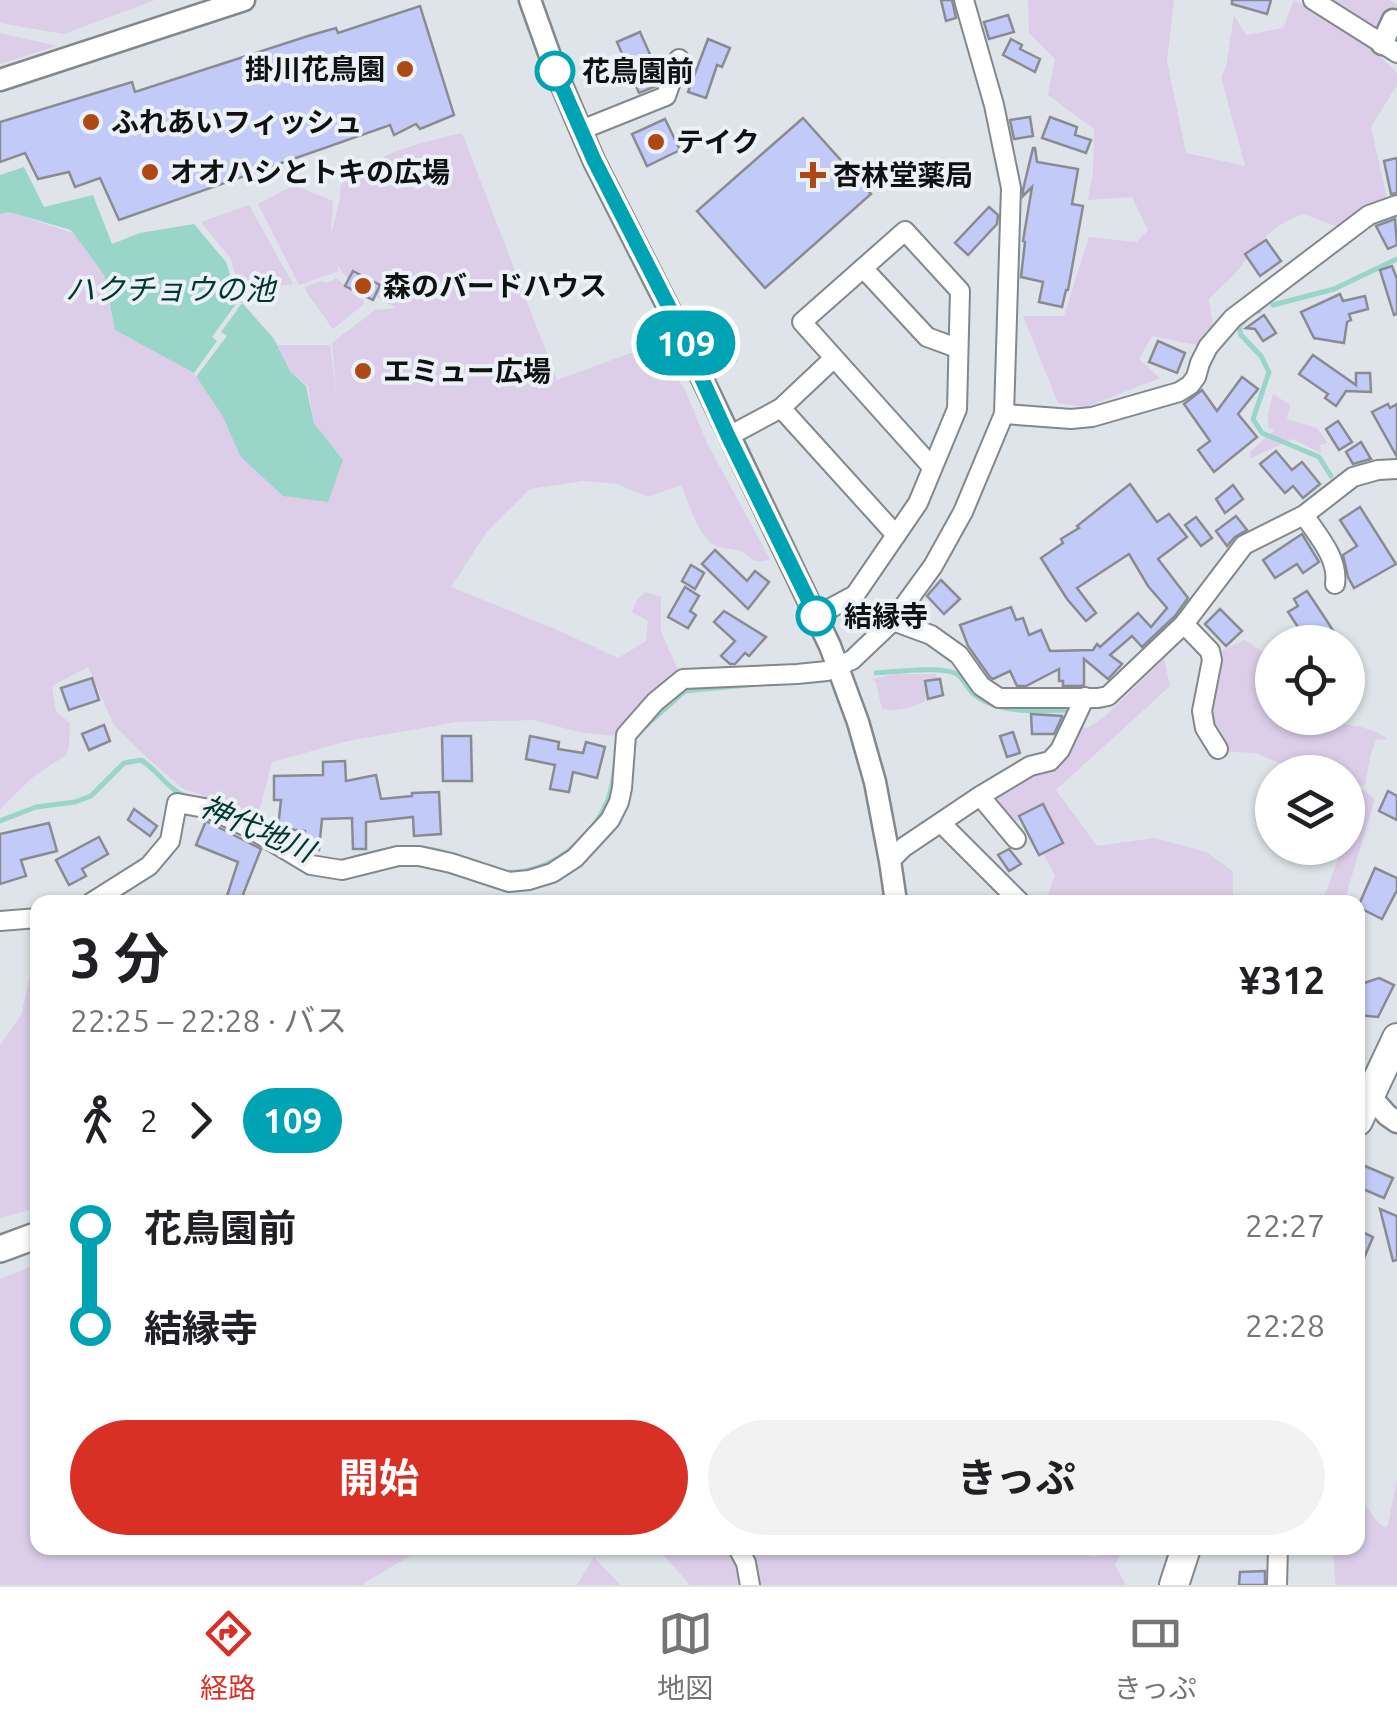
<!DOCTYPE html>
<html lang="ja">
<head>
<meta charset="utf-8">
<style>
  body { margin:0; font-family:Ubuntu,"Noto Sans JP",sans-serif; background:#f2f2f2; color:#202124; height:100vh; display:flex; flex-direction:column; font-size:38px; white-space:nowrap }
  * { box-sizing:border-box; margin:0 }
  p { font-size:32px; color:#757577 }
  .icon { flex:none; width:55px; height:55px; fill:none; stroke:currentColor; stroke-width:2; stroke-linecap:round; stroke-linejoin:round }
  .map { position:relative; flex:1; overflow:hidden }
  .panel { position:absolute; left:30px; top:895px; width:1335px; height:660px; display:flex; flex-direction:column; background:#fff; border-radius:20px; box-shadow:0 2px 8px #0004 }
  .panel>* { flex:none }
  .badge { padding:0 20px; border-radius:32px; font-size:35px; line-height:65px }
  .controls { position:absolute; left:1255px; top:625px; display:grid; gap:20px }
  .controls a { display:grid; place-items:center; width:110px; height:110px; border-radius:50%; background:#fff; box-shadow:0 2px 8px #0004; font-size:50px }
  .map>.badge { position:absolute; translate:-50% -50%; box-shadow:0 0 0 5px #fff }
  .legs { display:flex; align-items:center; gap:15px; height:110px; padding:0 40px; font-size:32px }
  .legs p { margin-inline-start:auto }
  .overview { display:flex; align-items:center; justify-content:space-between; height:170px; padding:0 40px }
  h1 { font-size:55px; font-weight:700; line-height:75px }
  .cta { display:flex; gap:20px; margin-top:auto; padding:20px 40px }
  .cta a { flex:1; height:115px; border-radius:60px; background:#d93025; color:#fff; font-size:40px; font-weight:700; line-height:115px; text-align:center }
  .cta a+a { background:#f2f2f2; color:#202124 }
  ul { padding:0 40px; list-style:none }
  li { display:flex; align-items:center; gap:35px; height:100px; font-size:38px }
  li i { display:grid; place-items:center; width:15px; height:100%; margin:0 12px; background:currentColor }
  li i::after { content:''; width:25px; height:25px; margin:-12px; border:8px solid; border-radius:50%; background:#fff }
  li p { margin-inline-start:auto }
  li:first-child i { background:linear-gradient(#0000 50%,currentColor 0) }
  li:last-child i { background:linear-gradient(currentColor 50%,#0000 0) }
  .tabs { display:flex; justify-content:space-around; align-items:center; height:140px; border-top:2px solid #e0e0e0; background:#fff; font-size:28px; color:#757577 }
  .tabs a { display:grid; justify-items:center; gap:5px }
  .tabs .current { color:#d93025 }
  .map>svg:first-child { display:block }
  .green { fill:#dccee9 }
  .water { fill:#99d5c9 }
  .pier { fill:#dee4e9 }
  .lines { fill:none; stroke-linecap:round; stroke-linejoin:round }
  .stream { stroke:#99d5c9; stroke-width:5 }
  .building { fill:#c2cbf8; stroke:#8a8b92; stroke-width:2.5 }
  .minor-casing { stroke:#82888c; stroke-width:22 }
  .tertiary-casing { stroke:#82888c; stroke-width:25 }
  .secondary-casing { stroke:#82888c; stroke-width:30 }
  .primary-casing { stroke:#82888c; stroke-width:32 }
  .minor { stroke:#fff; stroke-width:18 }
  .tertiary { stroke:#fff; stroke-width:20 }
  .secondary { stroke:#fff; stroke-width:25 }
  .primary { stroke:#fff; stroke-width:28 }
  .line-1-casing { stroke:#fff; stroke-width:22 }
  .line-1 { stroke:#00a3b4; stroke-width:15 }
  .poi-dot { fill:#ad4914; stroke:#ebf1f6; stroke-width:4 }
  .stop-1-dot { fill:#fff; stroke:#00a3b4; stroke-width:5 }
  .labels { text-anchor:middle; stroke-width:8; stroke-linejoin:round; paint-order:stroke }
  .poi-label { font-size:28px; font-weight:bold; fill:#0f1113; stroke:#ebf1f6; text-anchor:start }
  .stop-label { font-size:28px; font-weight:bold; fill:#0f1113; stroke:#ebf1f6; text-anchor:start }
  .water-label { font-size:30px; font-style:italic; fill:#003830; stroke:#ebf1f6 }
</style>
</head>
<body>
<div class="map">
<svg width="1397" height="1585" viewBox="0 0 1397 1585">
  <rect width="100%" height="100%" fill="#dee4e9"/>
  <g class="green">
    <path d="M0,0H155L64,34L0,23Z"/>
    <path d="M1028,0H1174L1167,61L1186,153L1245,166L1221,77L1226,67L1234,15L1246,35L1283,28L1294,0L1371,47L1397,73V85L1371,127L1387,199L1338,227L1304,214C1271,225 1258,244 1238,270C1229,281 1218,289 1209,299L1213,326L1196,345L1152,336L1139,359L1160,378L1086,407L1058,403L1023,316H1064L1089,237L1136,242L1148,230L1132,197L1088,200L1093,172L1094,129L1048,95L1055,59L1029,33Z"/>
    <path d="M1323,0H1390L1397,5V44Z"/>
    <path d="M0,33L57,46L0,64Z"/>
    <path d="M462,133L557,380L655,344L685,390L707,443L770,559C755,564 754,560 742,552C732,547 719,550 711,543C696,530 689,503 681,485L648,497L617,484L583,481L530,489L488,530L451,587L555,629L618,658L646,641L648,621L632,612L637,600L645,592L661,597V632L679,672L655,692L614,736L579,732L533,720L457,722L348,741L272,762L258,816L182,788L144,755L114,725L88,667L52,686L56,712L70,723L69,746L66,755L33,777L0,809V213L9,212L73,233L104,275L115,330L194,373L223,417L240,456L343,460L314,423L308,386L290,371L277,345H330L337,398L332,343L375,310L396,308L349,281L336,263L339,271L299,285L258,204L294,185L333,201L331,235L340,198V186C375,153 416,144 462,133Z"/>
    <path d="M249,205L293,284L239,291L231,259L201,222Z"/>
    <path d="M336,278L364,301V304L333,329L307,293L305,287L321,281L326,283Z"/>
    <path d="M1273,394L1290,405L1287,419L1317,428L1328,443L1320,445L1321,453L1293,439L1249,459L1251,451L1274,430L1268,427V414Z"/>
    <path d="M1245,640L1272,658V718C1297,718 1372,722 1387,739L1376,740L1371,753L1365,785L1348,789V772H1307L1298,760L1279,763L1256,753L1221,751L1204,712L1211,655Z"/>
    <path d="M1164,659L1170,686L1056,790L1097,846L1155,838L1206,852L1233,871V902H1099L1096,898L1047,897L1055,875L1044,855L1040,854L1042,805L1013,824L980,796L1057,754L1071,724L1087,728L1104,717Z"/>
    <path d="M895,674H936L938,678L923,682L927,693L925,701C911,708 898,712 882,709L876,683L872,679Z"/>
    <path d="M1362,789L1375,799L1344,902H1322L1342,848H1348V831Z"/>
    <path d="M37,945V1208L0,1218V1045L21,1015Z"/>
    <path d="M37,1264L38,1548H424L364,1583V1585H0V1279Z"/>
    <path d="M1397,1479V1585H1338L1335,1583L1333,1548H1358V1495L1376,1520L1385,1528L1388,1525Z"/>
    <path d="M657,1548H1070L1096,1558L1101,1548H1123L1115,1565L1126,1585H690Z"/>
    <path d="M594,1557L620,1585H577Z"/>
  </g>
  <path class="water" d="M24,167L44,207L93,195L112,244L140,233L194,224L226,262L237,297L274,339L290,371L306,386L314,423L343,460L328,502L283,496L240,456L223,417L194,373L115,330L104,275L71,230L9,212L0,214V175Z"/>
  <path class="pier" d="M238,301L242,303L221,332L227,336L196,377L194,373L217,341L212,337Z"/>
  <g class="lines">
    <g class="stream">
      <path d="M1273,305L1334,289L1397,259"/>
      <path d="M1259,311L1250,314L1239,327L1241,335L1261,356L1269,372L1253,419L1262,433L1319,457L1331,476"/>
      <path d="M876,673C895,672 938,666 955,673C964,677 967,690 976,696C1000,714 1038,711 1068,710"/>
      <path d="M640,731L685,691L747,685"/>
      <path d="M0,821L36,807L75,802L91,796L124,763L141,760C158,770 166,788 185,796"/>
      <path d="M354,858C387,848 418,842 451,855"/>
      <path d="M503,872C546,875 589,843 606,804C613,790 614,772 616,757L618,753"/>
    </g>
  </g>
  <g class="building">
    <path d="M941,0H952L956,18L946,21Z"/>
    <path d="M1232,0H1271L1267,14L1232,4Z"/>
    <path d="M420,6L454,115L420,129L416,124L394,135L390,125L119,220L100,178L75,187L69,172L38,179L25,153L0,162V122L132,82L135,92L308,36L336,28L338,33Z"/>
    <path d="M1008,15L1014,32L989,39L984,22Z"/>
    <path d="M640,32L660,77L656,86L639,93L617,42Z"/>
    <path d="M708,39L730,48L722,67L717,65L706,98L688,92Z"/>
    <path d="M1011,39L1022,45L1020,49L1040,59L1035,72L1003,55Z"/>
    <path d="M1030,117L1033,136L1014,139L1010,120Z"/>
    <path d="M1050,117L1077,127L1075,135L1091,140L1086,153L1042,138Z"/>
    <path d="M803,118L871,194L765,288L697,211Z"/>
    <path d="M665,119L680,150L647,166L632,134Z"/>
    <path d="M1033,148H1035L1037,162L1078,169L1072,204L1083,206L1068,290H1066L1062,307L1039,302L1043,282L1021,277L1025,242L1023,241L1032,187L1023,196V190Z"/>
    <path d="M1397,158V193L1391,194L1384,161Z"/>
    <path d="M989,207L998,215L997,224L968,255L955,243Z"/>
    <path d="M1395,219L1397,245L1388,249L1376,226Z"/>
    <path d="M1266,240L1281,261L1260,276L1245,254Z"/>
    <path d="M1392,266L1397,279V314L1394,315L1380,270Z"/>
    <path d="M353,271L380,285L373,300L345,286Z"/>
    <path d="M1340,294L1343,301L1365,296L1368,309L1349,314L1351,320L1347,322L1344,343L1314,338L1301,312Z"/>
    <path d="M1264,315L1276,333L1263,341L1255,329L1246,328Z"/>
    <path d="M723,336L735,360L718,369L706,344Z"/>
    <path d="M1158,341L1185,353L1177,373L1149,362Z"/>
    <path d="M1313,355L1356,385V373H1370L1371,392L1346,391L1336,406L1325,398L1328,394L1299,374Z"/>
    <path d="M1242,377L1258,389L1238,414L1257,437L1214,472L1198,450L1210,441L1184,404L1202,390L1217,411Z"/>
    <path d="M1388,404L1390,408L1397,404V457L1372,412Z"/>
    <path d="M1338,421L1352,442L1339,450L1326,429Z"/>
    <path d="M1361,442L1371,459L1353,464L1346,452Z"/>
    <path d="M1276,451L1292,470L1302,462L1320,484L1303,498L1293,486L1285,493L1260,464Z"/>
    <path d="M1130,484L1157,522L1169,514L1187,537L1158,559L1188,598L1175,616L1142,647L1132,636L1110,655L1122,664L1108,679L1084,659V685L1081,686H1063V681H1059V669L1026,686H1017L1010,671L993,679L990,677L968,646L960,625L1011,607L1016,620L1023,618L1029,635L1041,630L1050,651L1093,650L1097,644L1100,647L1138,613L1151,627L1167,608L1148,586L1129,554L1077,588L1096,613L1086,621L1067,599L1041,558L1063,543L1061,539L1079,528L1077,526Z"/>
    <path d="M1233,485L1243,499L1225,513L1216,499Z"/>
    <path d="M1360,507L1396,564L1354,588L1348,577L1343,555L1357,546L1340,520Z"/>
    <path d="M1236,516L1247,530L1235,537L1227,546L1216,531Z"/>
    <path d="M1196,517L1212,538L1201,546L1185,525Z"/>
    <path d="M1302,534L1319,562L1303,573L1297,564L1275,578L1263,560Z"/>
    <path d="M715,550L747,581L755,571L769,582L748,609L702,564Z"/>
    <path d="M691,565L704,573L695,589L682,581Z"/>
    <path d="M941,580L960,599L944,614L927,596Z"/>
    <path d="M685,587L699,596L690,611L696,615L688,628L668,617Z"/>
    <path d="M1307,591L1327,621L1340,642H1308L1288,612L1298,606L1294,599Z"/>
    <path d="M1220,609L1242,631L1226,646L1205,624Z"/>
    <path d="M724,611L766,637L749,656L745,653L735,664H730L721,656L735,641L714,622Z"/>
    <path d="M92,678L99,700L69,710L61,688Z"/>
    <path d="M940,679L943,695L928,699L925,681Z"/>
    <path d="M1031,714L1062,716V717L1054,734H1032Z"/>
    <path d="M104,725L110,741L89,750L82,734Z"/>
    <path d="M1013,732L1020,753L1007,757L1000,736Z"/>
    <path d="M442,736H471L472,781H443Z"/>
    <path d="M530,736L559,742L558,749L583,753L586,742L605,747L597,778L573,772L569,792L550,789L555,765L526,759Z"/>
    <path d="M345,761L346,781L376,775L381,799L412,796V793L439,792L441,834L414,836L413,817L366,822V849H353L352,818L322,819L319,850L304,846L305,831L278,828L281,800H274V776L323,775V762Z"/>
    <path d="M1388,791L1397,796V820L1379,811Z"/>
    <path d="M1043,804L1063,843L1039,855L1019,816Z"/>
    <path d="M134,809L157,826L150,836L128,820Z"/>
    <path d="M206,821L261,849L240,902L226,899L238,862L196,845Z"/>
    <path d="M49,823L57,851L21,860L26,876L0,884V834Z"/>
    <path d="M99,837L108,854L82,869L86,876L69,885L56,860Z"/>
    <path d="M1009,849L1021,864L1009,871L998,855Z"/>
    <path d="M1375,868L1397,878V890L1382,919L1358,907Z"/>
    <path d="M1379,978L1394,985L1378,1017L1358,1015V985Z"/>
    <path d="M1358,1163L1393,1178L1384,1198L1358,1187Z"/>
    <path d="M1380,1209L1397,1216V1260L1393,1261Z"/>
    <path d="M1358,1230L1373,1237L1358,1272Z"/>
    <path d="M1265,1571V1585H1239L1240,1572Z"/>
  </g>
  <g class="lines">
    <g class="minor-casing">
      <g id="minor">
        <path d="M1313,0L1397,53"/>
        <path d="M581,130L666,96L679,59"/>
        <path d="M863,268L927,337L957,348"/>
        <path d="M781,408L896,535"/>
        <path d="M1004,414L1071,419L1092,417L1179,392L1190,385L1196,377L1200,363L1208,347L1233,318L1369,215L1397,205"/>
        <path d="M729,436L781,408L833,359"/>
        <path d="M1304,515C1317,535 1339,558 1335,584"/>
        <path d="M816,616L855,595L918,503L957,409L960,291L905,231L802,322L932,467"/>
        <path d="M893,621L931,635L959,655L981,686L999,698H1098L1108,696L1184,624L1244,545L1304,515L1353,477L1378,470L1397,469"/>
        <path d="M1184,624L1210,651L1212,660L1202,711L1205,728L1218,749"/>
        <path d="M980,796L1016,839"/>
        <path d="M942,824L1020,902"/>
        <path d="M890,861L904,847L980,796L1030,766L1050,761L1060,750L1085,697"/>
        <path d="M92,902L149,866L170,841L177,803L210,809L251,829L311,865L342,870L398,856H419L451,863L509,882L529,880L552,873L575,858L610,820L619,802L622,788L626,735L655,702L683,679L797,674L827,671L852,660L893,621L933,566L963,512L1004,414L1011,188L994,105L964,0"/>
        <path d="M0,921L38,918"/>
        <path d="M738,1548L746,1563L750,1585"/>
        <path d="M1277,1585L1278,1548"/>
      </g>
    </g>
    <g class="tertiary-casing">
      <g id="tertiary">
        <path d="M530,0L554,67L594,161L669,309L830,646L858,722L875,782L890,861L896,902"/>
        <path d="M1382,44L1393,20"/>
        <path d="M0,80L244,0"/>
        <path d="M1369,1095L1387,1115L1397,1122"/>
      </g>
    </g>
    <g class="secondary-casing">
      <path id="secondary" d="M0,1249L38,1235"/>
    </g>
    <g class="primary-casing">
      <g id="primary">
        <path d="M1358,1121L1397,1038"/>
        <path d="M1174,1585L1186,1548"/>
      </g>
    </g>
    <use href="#minor" class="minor"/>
    <use href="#tertiary" class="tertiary"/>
    <use href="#secondary" class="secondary"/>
    <use href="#primary" class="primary"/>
  </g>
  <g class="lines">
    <g class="line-1-casing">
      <path id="line-1" d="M555,71L594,160L670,309L728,436L816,616"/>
    </g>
    <use href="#line-1" class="line-1"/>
  </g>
  <g class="poi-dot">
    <circle cx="405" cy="69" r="10"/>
    <circle cx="91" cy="122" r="10"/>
    <circle cx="656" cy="142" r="10"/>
    <circle cx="150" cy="172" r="10"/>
    <path d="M808 160h10v10h10v10h-10v10h-10v-10h-10v-10h10z"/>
    <circle cx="363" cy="286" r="10"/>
    <circle cx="363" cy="371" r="10"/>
  </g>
  <g class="stop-1-dot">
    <circle cx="555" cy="71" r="18"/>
    <circle cx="816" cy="616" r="18"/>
  </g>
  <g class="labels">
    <g class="poi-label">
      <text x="385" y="79" text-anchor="end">掛川花鳥園</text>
      <text x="111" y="132">ふれあいフィッシュ</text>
      <text x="676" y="152">テイク</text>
      <text x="170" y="182">オオハシとトキの広場</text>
      <text x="833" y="185">杏林堂薬局</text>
      <text x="383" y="296">森のバードハウス</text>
      <text x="383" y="381">エミュー広場</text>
    </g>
    <g class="stop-label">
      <text x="582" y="81">花鳥園前</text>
      <text x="844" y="626">結縁寺</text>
    </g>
    <g class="water-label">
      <text x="170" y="300">ハクチョウの池</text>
      <text transform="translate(257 829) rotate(24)" y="10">神代地川</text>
    </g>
  </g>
</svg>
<div class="controls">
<a><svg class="icon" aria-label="locate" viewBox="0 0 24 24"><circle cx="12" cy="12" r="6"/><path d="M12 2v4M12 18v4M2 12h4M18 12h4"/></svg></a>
<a><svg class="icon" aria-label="layers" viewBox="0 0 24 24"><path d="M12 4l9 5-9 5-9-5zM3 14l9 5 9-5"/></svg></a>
</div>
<b class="badge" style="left:686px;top:343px;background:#00a3b4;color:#fff">109</b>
<section class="panel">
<div class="overview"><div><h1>3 分</h1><p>22:25 – 22:28 · バス</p></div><b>¥312</b></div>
<div class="legs"><svg class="icon" aria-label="walk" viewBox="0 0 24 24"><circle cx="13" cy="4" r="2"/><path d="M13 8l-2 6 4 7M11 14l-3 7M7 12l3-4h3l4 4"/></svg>2<svg class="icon" aria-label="forward" viewBox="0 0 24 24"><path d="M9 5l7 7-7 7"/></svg><b class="badge" style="background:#00a3b4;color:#fff">109</b></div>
<ul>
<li><i style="color:#00a3b4"></i><b>花鳥園前</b><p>22:27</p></li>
<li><i style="color:#00a3b4"></i><b>結縁寺</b><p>22:28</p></li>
</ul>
<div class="cta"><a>開始</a><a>きっぷ</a></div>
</section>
</div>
<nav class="tabs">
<a class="current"><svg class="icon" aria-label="directions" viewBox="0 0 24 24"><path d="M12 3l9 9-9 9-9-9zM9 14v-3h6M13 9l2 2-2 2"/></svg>経路</a>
<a><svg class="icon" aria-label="map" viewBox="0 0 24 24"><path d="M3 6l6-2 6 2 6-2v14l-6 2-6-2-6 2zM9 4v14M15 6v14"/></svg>地図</a>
<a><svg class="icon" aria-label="tickets" viewBox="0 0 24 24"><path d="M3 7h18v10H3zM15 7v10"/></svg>きっぷ</a>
</nav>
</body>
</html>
